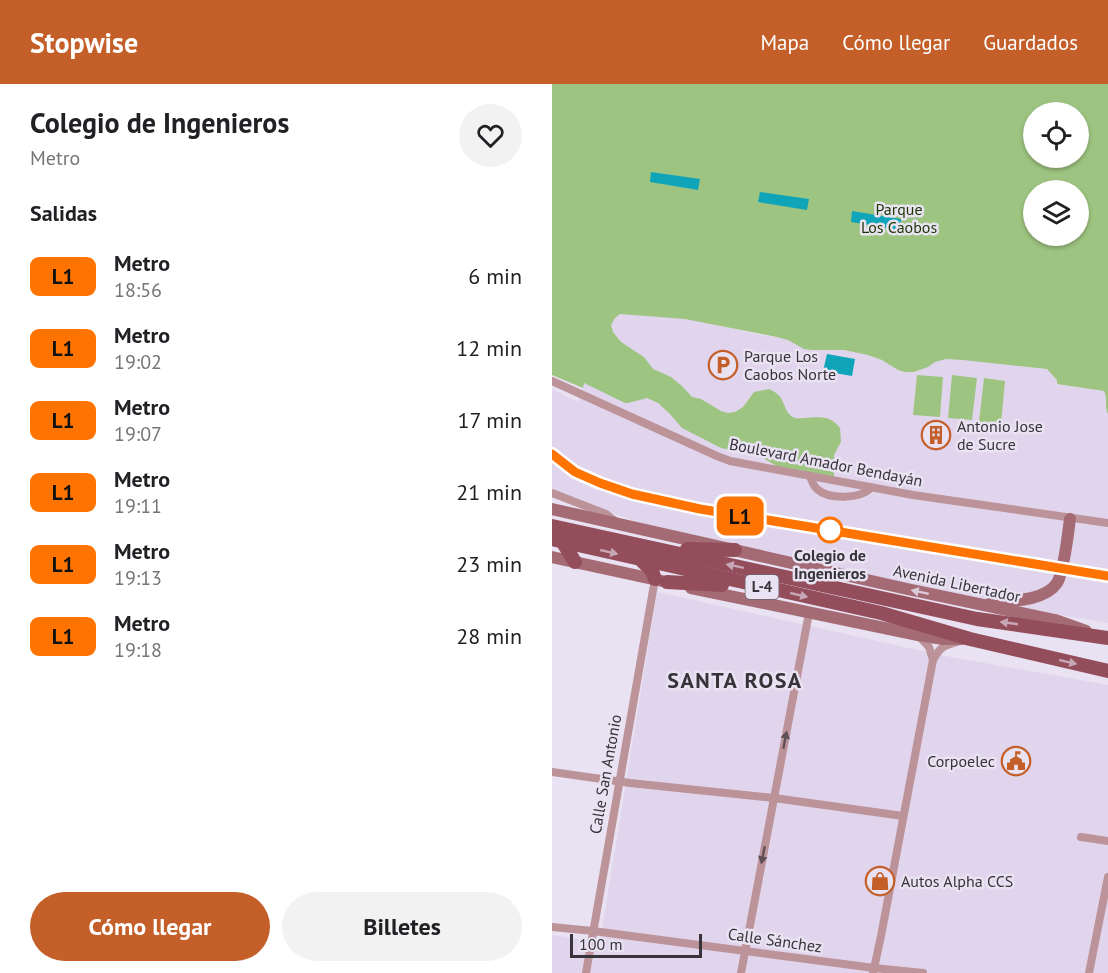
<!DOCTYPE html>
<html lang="es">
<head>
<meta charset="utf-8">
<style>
  body { margin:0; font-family:"PT Sans",sans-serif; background:#f2f2f2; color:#202124; height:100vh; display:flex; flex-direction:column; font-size:22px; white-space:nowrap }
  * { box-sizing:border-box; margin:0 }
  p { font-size:20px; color:#757577 }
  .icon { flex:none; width:33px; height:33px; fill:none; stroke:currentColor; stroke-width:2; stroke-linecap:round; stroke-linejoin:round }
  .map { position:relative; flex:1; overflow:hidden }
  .drawer { display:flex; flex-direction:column; background:#fff; width:552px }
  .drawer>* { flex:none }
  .badge { padding:0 12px; border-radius:9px; font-size:21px; line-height:39px }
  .buttons { position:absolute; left:471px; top:18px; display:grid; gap:12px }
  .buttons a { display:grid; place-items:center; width:66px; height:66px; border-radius:50%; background:#fff; box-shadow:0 2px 4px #0004; font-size:30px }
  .scale { position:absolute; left:18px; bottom:15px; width:132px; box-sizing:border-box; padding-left:6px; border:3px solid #363339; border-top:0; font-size:16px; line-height:21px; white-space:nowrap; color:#363339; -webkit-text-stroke:4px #e9e2f2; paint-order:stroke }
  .map>.badge { position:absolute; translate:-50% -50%; box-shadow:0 0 0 3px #fff }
  h2 { padding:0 30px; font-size:22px; line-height:54px }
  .round { display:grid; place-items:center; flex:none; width:63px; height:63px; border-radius:32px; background:#f2f2f2 }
  .headline { display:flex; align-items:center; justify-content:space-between; height:102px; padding:0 30px }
  h1 { font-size:28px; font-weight:800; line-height:45px }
  .cta { display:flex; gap:12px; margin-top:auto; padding:12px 30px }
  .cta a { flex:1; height:69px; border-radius:36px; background:#c45f2a; color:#fff; font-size:24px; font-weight:800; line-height:69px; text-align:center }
  .cta a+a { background:#f2f2f2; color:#202124 }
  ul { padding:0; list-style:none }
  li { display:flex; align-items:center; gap:18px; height:72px; padding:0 30px }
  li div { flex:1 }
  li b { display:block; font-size:22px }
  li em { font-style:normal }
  li .badge { min-width:66px; font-weight:700; text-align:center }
  header { display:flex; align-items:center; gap:36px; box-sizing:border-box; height:84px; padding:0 30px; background:#c45f2a; color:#fff }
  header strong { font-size:28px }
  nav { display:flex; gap:33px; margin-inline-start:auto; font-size:21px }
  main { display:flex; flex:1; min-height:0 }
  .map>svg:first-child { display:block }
  .built { fill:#e0d5ec }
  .green { fill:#9ec481; fill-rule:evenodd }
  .water { fill:#10a4b8 }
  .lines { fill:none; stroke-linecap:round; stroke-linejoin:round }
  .street { stroke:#bc9399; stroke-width:8 }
  .secondary { stroke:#a56b75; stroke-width:12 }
  .primary { stroke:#934d5b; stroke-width:14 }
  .oneway { fill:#c7a6b6 }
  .oneway2 { fill:#dbcad9 }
  .oneway3 { fill:#5e5056 }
  .line-casing { stroke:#fff; stroke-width:14 }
  .line { stroke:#ff7400; stroke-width:9 }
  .stop-dot { fill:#fff; stroke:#ff7400; stroke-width:3 }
  .labels { text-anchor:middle; stroke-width:5; stroke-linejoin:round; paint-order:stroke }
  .shield { fill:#e9e2f2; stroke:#6c6870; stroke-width:1.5 }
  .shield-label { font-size:15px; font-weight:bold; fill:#363339 }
  .park-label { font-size:16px; fill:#1d3700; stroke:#e9e2f2 }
  .poi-label { font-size:16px; fill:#363339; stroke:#e9e2f2; text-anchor:start }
  .street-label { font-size:16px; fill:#363339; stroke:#e9e2f2 }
  .stop-label { font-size:16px; font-weight:bold; fill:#363339; stroke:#e9e2f2 }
  .district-label { font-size:22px; font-weight:bold; letter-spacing:1.5px; fill:#363339; stroke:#e9e2f2 }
</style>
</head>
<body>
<header>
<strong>Stopwise</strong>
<nav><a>Mapa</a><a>Cómo llegar</a><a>Guardados</a></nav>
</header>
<main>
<section class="drawer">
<div class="headline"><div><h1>Colegio de Ingenieros</h1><p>Metro</p></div><a class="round"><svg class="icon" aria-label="heart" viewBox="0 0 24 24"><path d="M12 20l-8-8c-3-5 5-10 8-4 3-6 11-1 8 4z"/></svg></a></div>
<h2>Salidas</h2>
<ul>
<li><span class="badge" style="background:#ff7400;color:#111">L1</span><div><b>Metro</b><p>18:56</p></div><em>6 min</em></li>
<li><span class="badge" style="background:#ff7400;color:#111">L1</span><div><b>Metro</b><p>19:02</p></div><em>12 min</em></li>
<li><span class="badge" style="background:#ff7400;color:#111">L1</span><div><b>Metro</b><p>19:07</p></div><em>17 min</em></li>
<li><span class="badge" style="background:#ff7400;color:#111">L1</span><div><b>Metro</b><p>19:11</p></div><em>21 min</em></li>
<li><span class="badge" style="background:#ff7400;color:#111">L1</span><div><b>Metro</b><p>19:13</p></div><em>23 min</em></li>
<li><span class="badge" style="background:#ff7400;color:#111">L1</span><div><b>Metro</b><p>19:18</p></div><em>28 min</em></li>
</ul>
<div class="cta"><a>Cómo llegar</a><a>Billetes</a></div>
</section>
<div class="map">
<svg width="556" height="889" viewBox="0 0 556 889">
  <rect width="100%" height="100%" fill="#e9e2f2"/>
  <g class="built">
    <path d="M55,214L208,251L507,287L505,300L556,308V539L410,514L131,451L85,438L0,406V305L26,318Z"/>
    <path d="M105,508L388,571L556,601V889H0V851L48,858Z"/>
  </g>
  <g class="green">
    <path d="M0,0H556V330C552,323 556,314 552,307L505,300V296L495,285L411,276L394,275L383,278L376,283L362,288H353L346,286L330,276L316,271L292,266H260L252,265L236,256L225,253L133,235L68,230L63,234L59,241L61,248L69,258L92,273L101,285L119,293L130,302L140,313L149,315L169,327L176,329L183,328L191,323L202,308L217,305C222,307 226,310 229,314C233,321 234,331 243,334C245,335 250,334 252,334C268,333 278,331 288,344L289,358L282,371V395L231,386L208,372L202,371L185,365L179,366L169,364L130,344L117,329L106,319L95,314L76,319H73L32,299L31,304L0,291ZM482,28H526V74H482ZM482,106H526V152H482Z"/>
    <path d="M365,291L391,293L388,333L361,331Z"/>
    <path d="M400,291L425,294L420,336L396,334Z"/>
    <path d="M432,294L453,297L449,340L427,338Z"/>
  </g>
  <g class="water">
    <path d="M99,88L148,95L146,106L98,98Z"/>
    <path d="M208,108L257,115L255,126L206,118Z"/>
    <path d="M300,127L349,135L348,146L299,138Z"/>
    <path d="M275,270L303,275L300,292L271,287Z"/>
  </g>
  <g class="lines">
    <g class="street">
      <path d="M0,297L165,372L178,377L361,411L556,439"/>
      <path d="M258,392C260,397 261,402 265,405C277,416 308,415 319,404"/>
      <path d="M0,409L54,430L63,437"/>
      <path d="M366,551L377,563L381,576"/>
      <path d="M0,688L78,699L222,714L351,732"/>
      <path d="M529,753L556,757"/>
      <path d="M0,843L41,847L322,884L371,889"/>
      <path d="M34,889L103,495"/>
      <path d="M189,889L257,529"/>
      <path d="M321,889L329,852L381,576C388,563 391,562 405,558"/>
      <path d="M537,889L556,793"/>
    </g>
    <g class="secondary">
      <path d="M0,425L355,505L503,536L534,547"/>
      <path d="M0,473L110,497"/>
      <path d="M139,504L366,551L391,555H410"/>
      <path d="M439,519C459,517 493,517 505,499C512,488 516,449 518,435"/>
    </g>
    <g class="primary">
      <path d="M0,442L425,535L556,554"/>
      <path d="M0,455L329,529L418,555L556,587"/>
      <path d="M10,457L23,478"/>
      <path d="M135,465L183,466"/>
      <path d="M89,476L100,487L103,495"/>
      <path d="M115,498L170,501"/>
    </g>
  </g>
  <defs><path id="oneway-solid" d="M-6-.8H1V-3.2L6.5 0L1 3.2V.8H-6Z" transform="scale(1.5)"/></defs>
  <g class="oneway">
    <use href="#oneway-solid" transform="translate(57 468) rotate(13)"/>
    <use href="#oneway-solid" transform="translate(183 482) rotate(-168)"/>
    <use href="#oneway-solid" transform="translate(247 511) rotate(13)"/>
    <use href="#oneway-solid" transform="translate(457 539) rotate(-172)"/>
    <use href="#oneway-solid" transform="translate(516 578) rotate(13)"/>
  </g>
  <use class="oneway2" href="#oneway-solid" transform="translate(368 508) rotate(-168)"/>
  <g class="oneway3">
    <use href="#oneway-solid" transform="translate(233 656) rotate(-79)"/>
    <use href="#oneway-solid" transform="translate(211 771) rotate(101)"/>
  </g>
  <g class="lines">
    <g class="line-casing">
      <path id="line" d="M0,370L23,388L48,399L80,410L148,425L556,492"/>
    </g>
    <use href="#line" class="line"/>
  </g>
  <defs>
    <g id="parking-ring" transform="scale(1.5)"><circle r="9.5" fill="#e9e2f2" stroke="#c45f2a" stroke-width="1.5"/><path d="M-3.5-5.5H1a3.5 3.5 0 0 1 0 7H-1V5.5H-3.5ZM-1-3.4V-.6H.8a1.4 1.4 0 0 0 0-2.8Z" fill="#c45f2a"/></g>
    <g id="building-ring" transform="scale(1.5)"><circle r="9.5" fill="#e9e2f2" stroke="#c45f2a" stroke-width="1.5"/><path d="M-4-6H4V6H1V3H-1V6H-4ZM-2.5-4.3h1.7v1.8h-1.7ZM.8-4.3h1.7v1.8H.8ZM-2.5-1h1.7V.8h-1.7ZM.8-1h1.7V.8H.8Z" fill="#c45f2a"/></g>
    <g id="civic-ring" transform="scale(1.5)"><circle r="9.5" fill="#e9e2f2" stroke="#c45f2a" stroke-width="1.5"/><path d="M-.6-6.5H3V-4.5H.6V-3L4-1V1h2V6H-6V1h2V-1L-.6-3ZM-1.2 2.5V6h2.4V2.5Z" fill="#c45f2a"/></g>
    <g id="shop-ring" transform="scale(1.5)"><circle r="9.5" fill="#e9e2f2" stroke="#c45f2a" stroke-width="1.5"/><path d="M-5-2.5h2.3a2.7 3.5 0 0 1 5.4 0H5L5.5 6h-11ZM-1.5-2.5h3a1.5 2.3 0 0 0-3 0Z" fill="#c45f2a"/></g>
  </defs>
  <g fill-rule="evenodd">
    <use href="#parking-ring" x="171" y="281"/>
    <use href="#building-ring" x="384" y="351"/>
    <use href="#civic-ring" x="464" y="677"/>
    <use href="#shop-ring" x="328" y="797"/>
  </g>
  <circle class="stop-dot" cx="278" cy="446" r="12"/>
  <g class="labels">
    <rect class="shield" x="193.5" y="491" width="33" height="24" rx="4.5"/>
    <g class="shield-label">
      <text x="210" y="508">L-4</text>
    </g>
    <g class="park-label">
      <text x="347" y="131">Parque<tspan x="347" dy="18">Los Caobos</tspan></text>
    </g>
    <g class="poi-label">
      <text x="192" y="278">Parque Los<tspan x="192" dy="18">Caobos Norte</tspan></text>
      <text x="405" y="348">Antonio Jose<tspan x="405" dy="18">de Sucre</tspan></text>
      <text x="443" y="683" text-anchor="end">Corpoelec</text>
      <text x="349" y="803">Autos Alpha CCS</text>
    </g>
    <g class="street-label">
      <text transform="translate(274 378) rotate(11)" y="6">Boulevard Amador Bendayán</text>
      <text transform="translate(405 499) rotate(12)" y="6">Avenida Libertador</text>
      <text transform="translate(53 690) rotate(-80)" y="6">Calle San Antonio</text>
      <text transform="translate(223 856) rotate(8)" y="6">Calle Sánchez</text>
    </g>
    <g class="stop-label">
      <text x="278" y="477">Colegio de<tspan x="278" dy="18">Ingenieros</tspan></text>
    </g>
    <g class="district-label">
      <text x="183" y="604">SANTA ROSA</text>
    </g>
  </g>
</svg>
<div class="buttons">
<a><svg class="icon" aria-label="locate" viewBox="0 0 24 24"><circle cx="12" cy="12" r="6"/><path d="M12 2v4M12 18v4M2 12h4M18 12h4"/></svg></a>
<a><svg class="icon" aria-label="layers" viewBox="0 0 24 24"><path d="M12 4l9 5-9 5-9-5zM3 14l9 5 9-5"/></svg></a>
</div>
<div class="scale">100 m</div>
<b class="badge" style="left:188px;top:432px;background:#ff7400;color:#111">L1</b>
</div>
</main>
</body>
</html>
